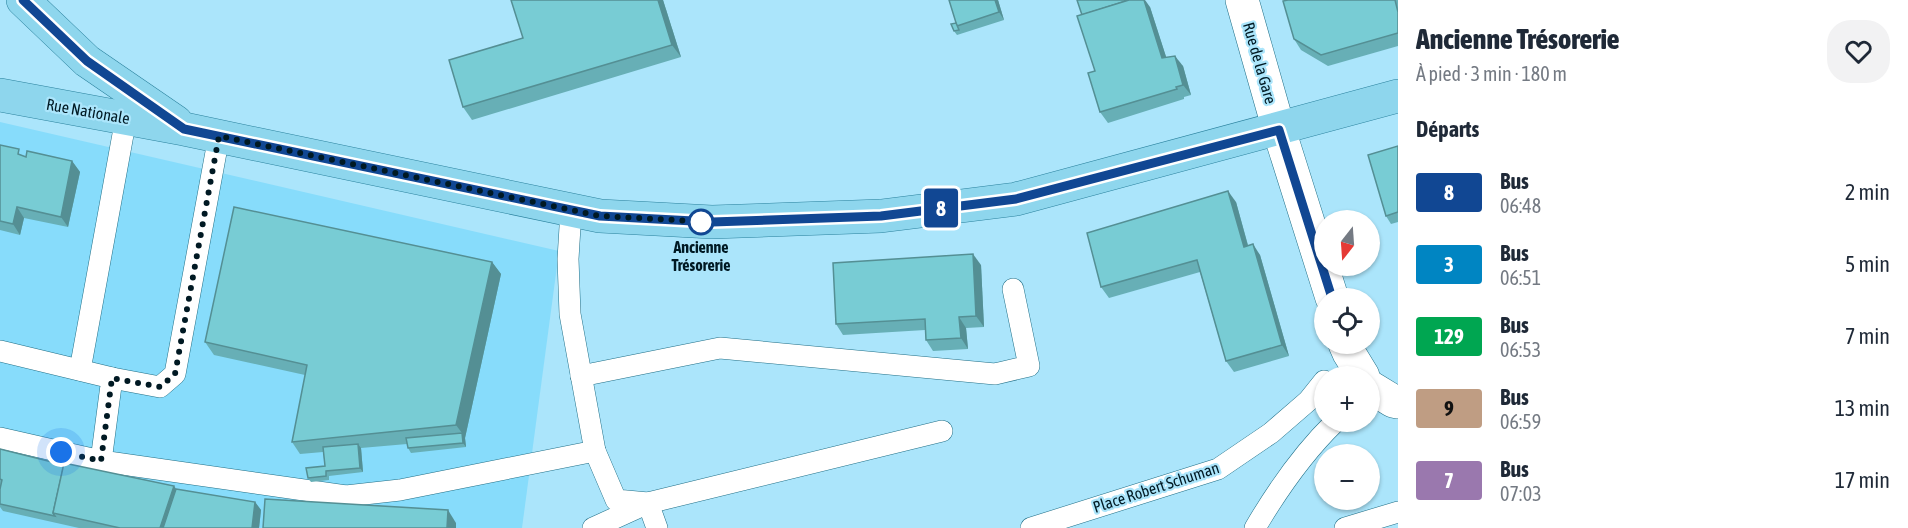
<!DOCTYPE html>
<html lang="fr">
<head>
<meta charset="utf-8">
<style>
  body { margin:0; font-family:"Asap Condensed",sans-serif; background:#f2f2f3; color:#1f2937; height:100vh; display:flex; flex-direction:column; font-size:22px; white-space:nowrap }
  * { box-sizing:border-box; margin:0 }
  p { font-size:20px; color:#747a83 }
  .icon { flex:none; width:33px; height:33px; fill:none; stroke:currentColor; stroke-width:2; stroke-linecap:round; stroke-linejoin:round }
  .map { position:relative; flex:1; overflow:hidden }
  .drawer { display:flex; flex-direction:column; background:#fff; width:510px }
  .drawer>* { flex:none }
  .badge { padding:0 12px; border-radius:4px; font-size:21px; line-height:39px }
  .needle { width:39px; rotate:197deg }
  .buttons { position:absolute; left:1314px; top:210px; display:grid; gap:12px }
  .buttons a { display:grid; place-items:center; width:66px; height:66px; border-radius:50%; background:#fff; box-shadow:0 2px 4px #0004; font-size:30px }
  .you { position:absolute; width:30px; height:30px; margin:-15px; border:4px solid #fff; border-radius:50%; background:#1a73e8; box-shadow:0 0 0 9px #1a73e833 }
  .map>.badge { position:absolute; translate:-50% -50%; box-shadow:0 0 0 3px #fff }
  h2 { padding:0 18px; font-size:22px; line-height:54px }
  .round { display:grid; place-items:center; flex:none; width:63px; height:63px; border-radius:24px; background:#f2f2f3 }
  .summary { display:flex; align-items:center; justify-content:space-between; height:102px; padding:0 18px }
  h1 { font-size:28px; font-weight:800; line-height:45px }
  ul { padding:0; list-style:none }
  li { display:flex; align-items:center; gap:18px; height:72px; padding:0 18px }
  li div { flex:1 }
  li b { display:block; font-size:22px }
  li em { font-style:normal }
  li .badge { min-width:66px; font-weight:700; text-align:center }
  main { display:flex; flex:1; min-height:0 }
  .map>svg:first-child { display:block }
  .built { fill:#87dcfb }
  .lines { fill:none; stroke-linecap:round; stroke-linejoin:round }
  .lane-casing { stroke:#206f87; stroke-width:22 }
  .street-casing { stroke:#206f87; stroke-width:34 }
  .primary-casing { stroke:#2b829e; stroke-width:34 }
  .lane { stroke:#fff; stroke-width:21 }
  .street { stroke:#fff; stroke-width:33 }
  .primary { stroke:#8ed6ed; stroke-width:33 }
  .wall { fill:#67afb6 }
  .shaded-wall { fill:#548f94 }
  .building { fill:#78ccd4; stroke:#548f94; stroke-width:1.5 }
  .line-casing { stroke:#fff; stroke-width:14 }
  .line { stroke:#114793; stroke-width:9 }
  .walk { stroke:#001923; stroke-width:6; stroke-dasharray:0 10.8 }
  .stop-dot { fill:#fff; stroke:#114793; stroke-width:3 }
  .labels { text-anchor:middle; stroke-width:4.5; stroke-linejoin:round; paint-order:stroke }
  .street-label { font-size:16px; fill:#001923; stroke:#abe5fb }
  .stop-label { font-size:16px; font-weight:bold; fill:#001923; stroke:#abe5fb }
</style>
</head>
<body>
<main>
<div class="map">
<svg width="1398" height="528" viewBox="0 0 1398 528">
  <rect width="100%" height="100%" fill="#abe5fb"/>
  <path class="built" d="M0,122L559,251L522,528H0Z"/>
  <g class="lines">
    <g class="lane-casing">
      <g id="lane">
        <path d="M0,351L112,378L101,461L346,496L400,490L595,451L570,314L568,259L571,211"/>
        <path d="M80,370L126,118"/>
        <path d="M581,376L720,348L995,374L1029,366L1013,289"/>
        <path d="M112,378L160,387L175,374L219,136"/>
        <path d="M0,438L101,461"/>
        <path d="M595,451L616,500L648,503L942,431"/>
        <path d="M593,528L648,503L657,528"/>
        <path d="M1031,528L1218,469L1271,433L1308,401L1324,381"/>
        <path d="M1255,528C1278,489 1303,453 1335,422"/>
        <path d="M1345,528L1398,512"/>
      </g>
    </g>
    <g class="street-casing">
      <g id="street">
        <path d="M1242,0L1279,130L1332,298"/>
        <path d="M1345,344L1349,353L1363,376"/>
        <path d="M1370,387L1393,401L1398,402"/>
      </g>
    </g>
    <g class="primary-casing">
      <g id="primary">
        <path d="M23,0L87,61L176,122"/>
        <path d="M0,95L184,129L600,216L712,222L881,216L1016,199L1398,96"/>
      </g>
    </g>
    <use href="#lane" class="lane"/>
    <use href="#street" class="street"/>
    <use href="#primary" class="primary"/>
  </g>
  <g class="wall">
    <path d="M663,0L681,57L472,120L463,107L523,38Z"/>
    <path d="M949,0H998L1004,20L957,35L954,31L956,23Z"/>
    <path d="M1398,0V46L1328,66L1301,50L1294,39L1284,1Z"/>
    <path d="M1150,7L1166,57L1183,66L1191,95L1184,97V99L1108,123L1100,112L1095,71L1082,15Z"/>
    <path d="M0,145L23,156L72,161L80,172L68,227L24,218L20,235L0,230Z"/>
    <path d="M1398,146V222L1391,224L1386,216Z"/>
    <path d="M1236,202L1248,245L1260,255L1289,356L1234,372L1226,361L1200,272L1109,298L1101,287Z"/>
    <path d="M492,262L501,274L465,438L466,447L411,453L408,448L407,444L361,448L363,472L329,476V480L311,482L308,478L325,466L323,452L300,454L292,442L305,375L214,355L205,342Z"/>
    <path d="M981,265L984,327L966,328L968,349L933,351L926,340L925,330L843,335L836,324Z"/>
    <path d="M0,449L64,465L176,489L255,502L261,510L259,528H79L3,511L0,507Z"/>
  </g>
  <g class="shaded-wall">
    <path d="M658,0H663L681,57L672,45Z"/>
    <path d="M995,0H998L1004,20L999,12Z"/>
    <path d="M1144,0H1145L1150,7L1170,69L1162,58Z"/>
    <path d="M1175,56L1183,66L1191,95L1183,85Z"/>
    <path d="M72,161L80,172L68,227L61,217Z"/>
    <path d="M1228,191L1236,202L1251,257L1244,247Z"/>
    <path d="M17,207L24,218L20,235L13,224Z"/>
    <path d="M1253,244L1260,255L1289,356L1282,345Z"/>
    <path d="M973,254L981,265L984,327L976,316Z"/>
    <path d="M492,262L501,274L465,438L466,447L463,443L462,433L456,425Z"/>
    <path d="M959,317L966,328L968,349L961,338Z"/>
    <path d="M358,444L361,448L363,472L360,468Z"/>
    <path d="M174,486L182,497L171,528H160Z"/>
    <path d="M255,502L261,510L259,528H252Z"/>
    <path d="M448,510L456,523V528H447Z"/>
  </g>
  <g class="building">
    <path d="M511,0H658L672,45L463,107L449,60L523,38Z"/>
    <path d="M949,0H995L999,12L957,26Z"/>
    <path d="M1077,0H1125L1126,1L1082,15Z"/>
    <path d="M1129,0H1144L1162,58L1175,56L1183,85L1176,87L1177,89L1100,112L1088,73L1095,71L1077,16Z"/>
    <path d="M1288,0H1395L1398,12V33L1321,55L1294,39L1283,1Z"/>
    <path d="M956,23L959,30L954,31L951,24Z"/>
    <path d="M0,145L19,149L18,154L26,157L27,151L72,161L61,217L17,207L13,224L0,221Z"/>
    <path d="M1398,146V212L1386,216L1368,155Z"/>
    <path d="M1228,191L1244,247L1253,244L1282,345L1226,361L1197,260L1101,287L1087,233Z"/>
    <path d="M234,207L492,262L456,425L292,442L307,365L205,342Z"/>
    <path d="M973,254L976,316L959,317L961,338L926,340L925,319L836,324L833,263Z"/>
    <path d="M462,433L463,443L408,448L406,438Z"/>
    <path d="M358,444L360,468L326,471V476L308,478L306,468L325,466L323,447Z"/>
    <path d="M0,449L64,465L53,513L55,516L0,504V489L2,480L0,479Z"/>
    <path d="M64,463L174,486L160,528H120L53,513Z"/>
    <path d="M176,489L255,502L252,528H163Z"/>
    <path d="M265,499L448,510L447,528H263Z"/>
  </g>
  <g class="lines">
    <g class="line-casing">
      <path id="line" d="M23,0L87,61L184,129L600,216L712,222L881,216L1016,199L1279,130L1332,298"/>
    </g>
    <use href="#line" class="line"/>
    <path class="walk" d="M61,452L101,461L112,378L160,387L175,374L219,136L600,216L712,222H701"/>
  </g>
  <circle class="stop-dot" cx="701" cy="222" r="12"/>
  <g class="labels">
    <g class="street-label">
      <text transform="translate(1260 63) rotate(74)" y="6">Rue de la Gare</text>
      <text transform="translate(88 111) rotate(10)" y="6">Rue Nationale</text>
      <text transform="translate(1156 487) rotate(-18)" y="6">Place Robert Schuman</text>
    </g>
    <g class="stop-label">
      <text x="701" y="253">Ancienne<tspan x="701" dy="18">Trésorerie</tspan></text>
    </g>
  </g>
</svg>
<div class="buttons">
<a><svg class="needle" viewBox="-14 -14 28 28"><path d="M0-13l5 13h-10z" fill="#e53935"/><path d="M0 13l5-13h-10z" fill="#747a83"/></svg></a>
<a><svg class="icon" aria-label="locate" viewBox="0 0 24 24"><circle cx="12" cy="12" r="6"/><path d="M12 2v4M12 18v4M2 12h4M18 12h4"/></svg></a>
<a>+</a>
<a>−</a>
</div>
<div class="you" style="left:61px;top:452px"></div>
<b class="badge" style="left:941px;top:208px;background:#114793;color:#fff">8</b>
</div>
<section class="drawer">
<div class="summary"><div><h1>Ancienne Trésorerie</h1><p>À pied · 3 min · 180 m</p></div><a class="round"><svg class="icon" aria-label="heart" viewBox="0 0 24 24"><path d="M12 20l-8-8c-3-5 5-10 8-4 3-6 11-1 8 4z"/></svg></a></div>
<h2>Départs</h2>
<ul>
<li><span class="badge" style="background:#114793;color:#fff">8</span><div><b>Bus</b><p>06:48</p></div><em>2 min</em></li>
<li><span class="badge" style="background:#0085c2;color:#fff">3</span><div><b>Bus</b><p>06:51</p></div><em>5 min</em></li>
<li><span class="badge" style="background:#00a651;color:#fff">129</span><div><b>Bus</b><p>06:53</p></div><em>7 min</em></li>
<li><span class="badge" style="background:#bf9d83;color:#111">9</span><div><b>Bus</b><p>06:59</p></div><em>13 min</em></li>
<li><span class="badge" style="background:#9a78ae;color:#fff">7</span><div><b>Bus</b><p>07:03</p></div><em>17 min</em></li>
</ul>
</section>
</main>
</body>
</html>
